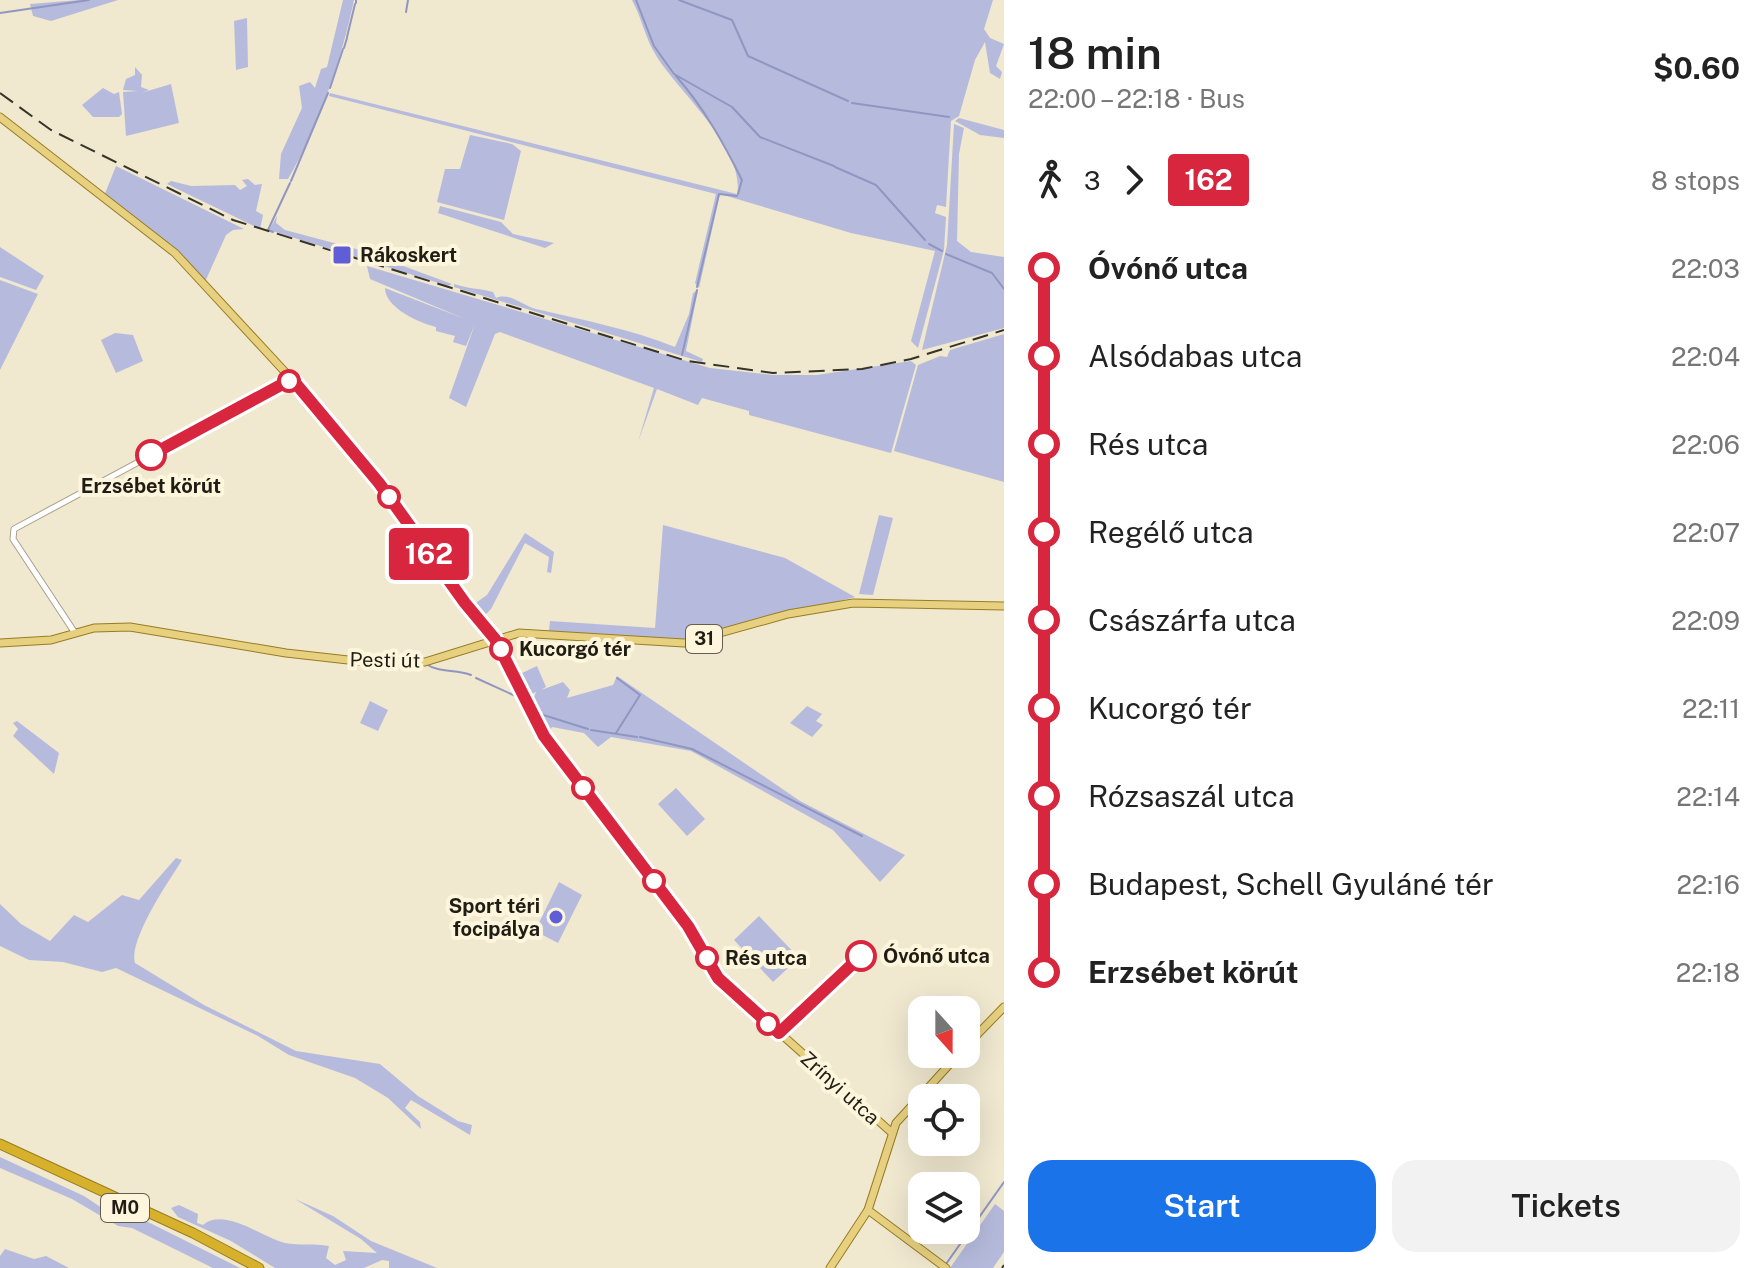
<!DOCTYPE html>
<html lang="en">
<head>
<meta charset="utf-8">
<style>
  body { margin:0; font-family:"Public Sans",sans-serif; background:#f2f2f2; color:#222; height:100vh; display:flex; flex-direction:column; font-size:30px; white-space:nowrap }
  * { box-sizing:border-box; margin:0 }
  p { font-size:26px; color:#767676 }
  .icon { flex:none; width:44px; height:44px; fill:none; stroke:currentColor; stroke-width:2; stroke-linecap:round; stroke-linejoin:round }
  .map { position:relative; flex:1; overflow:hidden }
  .panel { display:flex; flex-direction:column; background:#fff; width:760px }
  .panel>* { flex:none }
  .badge { padding:0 16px; border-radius:6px; font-size:28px; line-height:52px }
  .needle { width:52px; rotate:159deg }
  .controls { position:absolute; left:908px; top:996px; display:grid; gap:16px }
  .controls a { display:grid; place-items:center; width:72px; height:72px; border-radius:16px; background:#fff; box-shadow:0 8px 32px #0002; font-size:40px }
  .map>.badge { position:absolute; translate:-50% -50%; box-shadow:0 0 0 4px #fff }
  .legs { display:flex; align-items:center; gap:12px; height:88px; padding:0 24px; font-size:26px }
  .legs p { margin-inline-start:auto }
  .head { display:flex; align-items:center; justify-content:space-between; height:136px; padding:0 24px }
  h1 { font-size:44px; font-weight:600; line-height:60px }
  .button { display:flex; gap:16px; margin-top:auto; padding:16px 24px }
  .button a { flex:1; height:92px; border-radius:24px; background:#1a73e8; color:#fff; font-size:32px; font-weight:600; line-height:92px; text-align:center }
  .button a+a { background:#f2f2f2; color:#222 }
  ul { padding:0 24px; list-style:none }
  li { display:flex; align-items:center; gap:28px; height:88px; font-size:30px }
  li i { display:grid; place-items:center; width:12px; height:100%; margin:0 10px; background:currentColor }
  li i::after { content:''; width:20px; height:20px; margin:-10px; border:6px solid; border-radius:50%; background:#fff }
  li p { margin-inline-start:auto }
  li:first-child i { background:linear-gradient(#0000 50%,currentColor 0) }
  li:last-child i { background:linear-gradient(currentColor 50%,#0000 0) }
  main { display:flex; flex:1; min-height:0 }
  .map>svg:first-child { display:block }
  .green { fill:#b6bbdd }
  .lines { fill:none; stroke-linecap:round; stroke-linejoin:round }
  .stream { stroke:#9196c1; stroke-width:2 }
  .minor-casing { stroke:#a9a18b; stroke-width:7 }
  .major-casing { stroke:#977d23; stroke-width:9 }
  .highway-casing { stroke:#977d23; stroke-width:11 }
  .minor { stroke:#fff; stroke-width:5 }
  .major { stroke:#e7d080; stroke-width:7 }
  .highway { stroke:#d7b12b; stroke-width:9 }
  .rail { stroke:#363328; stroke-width:2; stroke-dasharray:16 8; stroke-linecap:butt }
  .line-1-casing { stroke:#fff; stroke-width:18 }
  .line-1 { stroke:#d7263d; stroke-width:12 }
  .poi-dot { fill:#5f5ed7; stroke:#fef5dd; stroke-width:3 }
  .stop-1-dot { fill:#fff; stroke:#d7263d; stroke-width:4 }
  .labels { text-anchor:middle; stroke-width:8; stroke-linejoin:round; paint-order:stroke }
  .shield { fill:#fef5dd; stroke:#635e50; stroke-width:2 }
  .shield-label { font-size:18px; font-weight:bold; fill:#201d14 }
  .poi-label { font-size:20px; font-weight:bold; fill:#201d14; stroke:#fef5dd; text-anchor:start }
  .stop-label { font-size:20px; font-weight:bold; fill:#201d14; stroke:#fef5dd; text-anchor:start }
  .street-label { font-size:20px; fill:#201d14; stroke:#fef5dd }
</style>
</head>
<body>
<main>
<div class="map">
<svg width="1004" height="1268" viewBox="0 0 1004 1268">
  <rect width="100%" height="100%" fill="#f0e8cf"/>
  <g class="green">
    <path d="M79,0H118L51,21L33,16L30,4Z"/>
    <path d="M343,0H354C341,61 319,126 288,179H279L281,154L302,108L299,86L310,82L315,88L321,69L327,67Z"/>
    <path d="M632,0H993L984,29L990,38L1004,44L996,66L1002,72L1000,79L990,73L985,42L975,60L959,116L951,121L946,207L937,205L935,213L946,217L944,250L918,348L911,341L935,251L851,233L720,194L699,288L695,283L716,194L329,96L330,93L737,194C746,150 679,92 657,57C645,39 642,18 632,0Z"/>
    <path d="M247,18L248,67L236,70L234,21Z"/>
    <path d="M135,67L142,75L141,87L149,90L141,93L171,84L179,123L126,136L123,92L138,91L123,90L126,79L135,75Z"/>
    <path d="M103,88L114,94L119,92L122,114L119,117H93L82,105Z"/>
    <path d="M959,118L1004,130V138L980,135L955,121Z"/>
    <path d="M954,124L964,128L959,154L957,241L971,252L1004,257V328L922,350L947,245Z"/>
    <path d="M470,135L512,144L521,151L504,220L437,202L445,169H460Z"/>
    <path d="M116,166L244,229L233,230L226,235L205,282L104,196Z"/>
    <path d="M248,179L255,185L262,184L256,211L263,215L260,229L167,184L171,181L191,186L235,185L240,190L247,186L242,180Z"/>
    <path d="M440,206L501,222L513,234L554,243L545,248L438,213Z"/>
    <path d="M277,216L276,223L285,230L360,250L452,284L448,286L269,230Z"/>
    <path d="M0,247L44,276L36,290L0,277Z"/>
    <path d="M367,266L710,368L773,375H817L911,361L916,365L891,453L749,415V411L702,398L698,405L657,389L638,442L654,388L500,332L495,334L466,407L449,398L475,324L466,346L453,342L455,336L436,331V327C420,323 385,308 385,288L465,319L370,279Z"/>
    <path d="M0,280L38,294L0,370Z"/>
    <path d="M454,284C468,289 479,288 493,292L496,298C510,292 523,306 536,309C582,320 631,329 675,347L689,314L693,293L698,290L686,351L703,359L702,362L454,287Z"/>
    <path d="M115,333L133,335L143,361L116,373L101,340Z"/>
    <path d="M1004,334V482L894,451L918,365L940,356L947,357L950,350Z"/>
    <path d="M879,515L893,518L873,595L859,594Z"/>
    <path d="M663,525L785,558L855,597L684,640L549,631L550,621L655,628Z"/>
    <path d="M525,533L554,552L551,573L547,572L549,557L525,543L491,609L481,619L470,607L487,595Z"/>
    <path d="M537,666L546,687L541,690L563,682L570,690L567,698L613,685L617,676L800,801L905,855L880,882L833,830L691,751L611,737L598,747L584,733L552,727L545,736L532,709L536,707L533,700L536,692L529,695L520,674Z"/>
    <path d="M370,701L388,710L378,731L360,723Z"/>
    <path d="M807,706L822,714L816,721L823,725L812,737L790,723Z"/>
    <path d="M17,721L59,753L54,774L13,736L18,729L13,723Z"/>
    <path d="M676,788L705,819L687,836L658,804Z"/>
    <path d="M176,858L182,860C169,881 128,940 135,963L204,1005L296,1051L380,1064L418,1096L458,1121L472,1125L470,1135L411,1100L405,1108L420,1122L421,1129L388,1098L355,1078L289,1055L258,1036L116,968L102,972L63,962L29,960L0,946V904L21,924L50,941L74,915L88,922L122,895L139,900Z"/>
    <path d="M559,882L582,895L558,943L535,931Z"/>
    <path d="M759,916L799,958L773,982L734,940Z"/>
    <path d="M0,1157L84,1196L117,1218L135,1217L150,1223L240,1268H213L132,1228L118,1226L72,1199L0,1168Z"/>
    <path d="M295,1199L333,1216L371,1241L437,1268H389V1261L382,1260L364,1268H275L231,1241L178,1217L171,1208L179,1205L198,1214L197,1223L203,1225C224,1207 262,1237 285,1243C300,1246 314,1243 329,1246L326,1258L335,1265L346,1260L343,1251L377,1253L361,1239Z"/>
    <path d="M995,1204L1004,1211V1252L993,1268H950Z"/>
    <path d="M5,1249L34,1259L46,1256L69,1268H0V1256Z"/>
  </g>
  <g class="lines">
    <g class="stream">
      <path d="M636,0L654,46L674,74L732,107L760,137L834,166"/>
      <path d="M679,0L732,20L748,56L848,101"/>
      <path d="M356,3V0"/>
      <path d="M406,12L408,0"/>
      <path d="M0,13L89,0"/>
      <path d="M347,37L355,4"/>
      <path d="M344,48L347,38"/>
      <path d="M676,76C704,108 723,142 742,180L738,194"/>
      <path d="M330,88L343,49"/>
      <path d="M852,103L949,117"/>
      <path d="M835,167L876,185L925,240"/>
      <path d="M291,181L328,93"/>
      <path d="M273,232L268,230L290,183"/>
      <path d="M929,244L942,251"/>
      <path d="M946,254L992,273L1004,289"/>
      <path d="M697,287L719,194L737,196"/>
      <path d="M682,355L697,290"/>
      <path d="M426,664C439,673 456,669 471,675"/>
      <path d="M476,678L522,699"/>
      <path d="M537,713L588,729"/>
      <path d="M591,730L637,737"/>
      <path d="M616,733L640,695L617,678"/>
      <path d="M640,737L692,749L862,836"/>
      <path d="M946,1264L1004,1182"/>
    </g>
    <g class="minor-casing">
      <path id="minor" d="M75,633L13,539L14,529L291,380"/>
    </g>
    <g class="major-casing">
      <g id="major">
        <path d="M0,117L175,253L298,386L379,483L465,603L498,643L544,736L688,926L718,978L891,1132"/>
        <path d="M0,643L51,640L94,628L130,627L286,653L357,661L425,662L519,633L684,643L788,614L853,603L1004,606"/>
        <path d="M966,1046L1004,1007"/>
        <path d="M868,1210L946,1268"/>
        <path d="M830,1268L868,1210L896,1123L959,1054"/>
      </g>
    </g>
    <g class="highway-casing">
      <path id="highway" d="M0,1144L193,1233L259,1268"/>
    </g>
    <use href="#minor" class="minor"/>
    <use href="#major" class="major"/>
    <use href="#highway" class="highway"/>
    <g class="rail">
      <path d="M0,93L51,130L233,220L687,361L773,373L862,369L911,359L1004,330"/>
      <path d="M1002,1268L1004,1265"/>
    </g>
  </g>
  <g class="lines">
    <g class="line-1-casing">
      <path id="line-1" d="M151,455L292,379L379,483L465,603L495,639L544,736L688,926L718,978L779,1033L861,956"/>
    </g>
    <use href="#line-1" class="line-1"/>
  </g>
  <g class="poi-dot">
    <rect x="332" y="245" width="20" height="20" rx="4"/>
    <circle cx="556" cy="917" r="8"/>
  </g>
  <g class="stop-1-dot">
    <circle cx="289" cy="381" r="10"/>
    <circle cx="151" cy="455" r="14"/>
    <circle cx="389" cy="497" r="10"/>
    <circle cx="501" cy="649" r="10"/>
    <circle cx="583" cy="788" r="10"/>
    <circle cx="654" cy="881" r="10"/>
    <circle cx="861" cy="956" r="14"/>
    <circle cx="707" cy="958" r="10"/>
    <circle cx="768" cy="1024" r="10"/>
  </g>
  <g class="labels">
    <g class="shield">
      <rect x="686" y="625" width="36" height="28" rx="6"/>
      <rect x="101" y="1194" width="48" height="28" rx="6"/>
    </g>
    <g class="shield-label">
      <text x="704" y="645">31</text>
      <text x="125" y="1214">M0</text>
    </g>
    <g class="poi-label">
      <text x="360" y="262">Rákoskert</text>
      <text x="540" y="913" text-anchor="end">Sport téri<tspan x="540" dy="23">focipálya</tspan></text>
    </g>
    <g class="stop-label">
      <text x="151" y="493" text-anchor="middle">Erzsébet körút</text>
      <text x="519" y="656">Kucorgó tér</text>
      <text x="883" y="963">Óvónő utca</text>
      <text x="725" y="965">Rés utca</text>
    </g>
    <g class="street-label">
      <text transform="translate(385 660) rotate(1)" y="7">Pesti út</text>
      <text transform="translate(840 1088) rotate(42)" y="7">Zrínyi utca</text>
    </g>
  </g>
</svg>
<div class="controls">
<a><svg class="needle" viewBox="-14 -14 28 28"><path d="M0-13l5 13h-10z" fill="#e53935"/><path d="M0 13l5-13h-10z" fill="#767676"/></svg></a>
<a><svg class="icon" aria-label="locate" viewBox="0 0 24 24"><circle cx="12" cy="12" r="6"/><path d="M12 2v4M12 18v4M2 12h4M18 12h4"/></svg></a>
<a><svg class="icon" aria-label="layers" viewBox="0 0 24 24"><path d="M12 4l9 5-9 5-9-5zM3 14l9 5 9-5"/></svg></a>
</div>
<b class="badge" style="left:429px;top:554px;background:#d7263d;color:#fff">162</b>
</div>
<section class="panel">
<div class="head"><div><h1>18 min</h1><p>22:00 – 22:18 · Bus</p></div><b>$0.60</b></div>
<div class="legs"><svg class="icon" aria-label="walk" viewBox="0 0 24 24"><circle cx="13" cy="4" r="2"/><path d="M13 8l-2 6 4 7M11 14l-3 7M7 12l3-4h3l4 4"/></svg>3<svg class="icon" aria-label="forward" viewBox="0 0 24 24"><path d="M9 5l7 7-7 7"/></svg><b class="badge" style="background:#d7263d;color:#fff">162</b><p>8 stops</p></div>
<ul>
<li><i style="color:#d7263d"></i><b>Óvónő utca</b><p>22:03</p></li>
<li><i style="color:#d7263d"></i><span>Alsódabas utca</span><p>22:04</p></li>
<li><i style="color:#d7263d"></i><span>Rés utca</span><p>22:06</p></li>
<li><i style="color:#d7263d"></i><span>Regélő utca</span><p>22:07</p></li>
<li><i style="color:#d7263d"></i><span>Császárfa utca</span><p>22:09</p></li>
<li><i style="color:#d7263d"></i><span>Kucorgó tér</span><p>22:11</p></li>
<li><i style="color:#d7263d"></i><span>Rózsaszál utca</span><p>22:14</p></li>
<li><i style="color:#d7263d"></i><span>Budapest, Schell Gyuláné tér</span><p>22:16</p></li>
<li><i style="color:#d7263d"></i><b>Erzsébet körút</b><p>22:18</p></li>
</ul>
<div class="button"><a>Start</a><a>Tickets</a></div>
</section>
</main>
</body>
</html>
